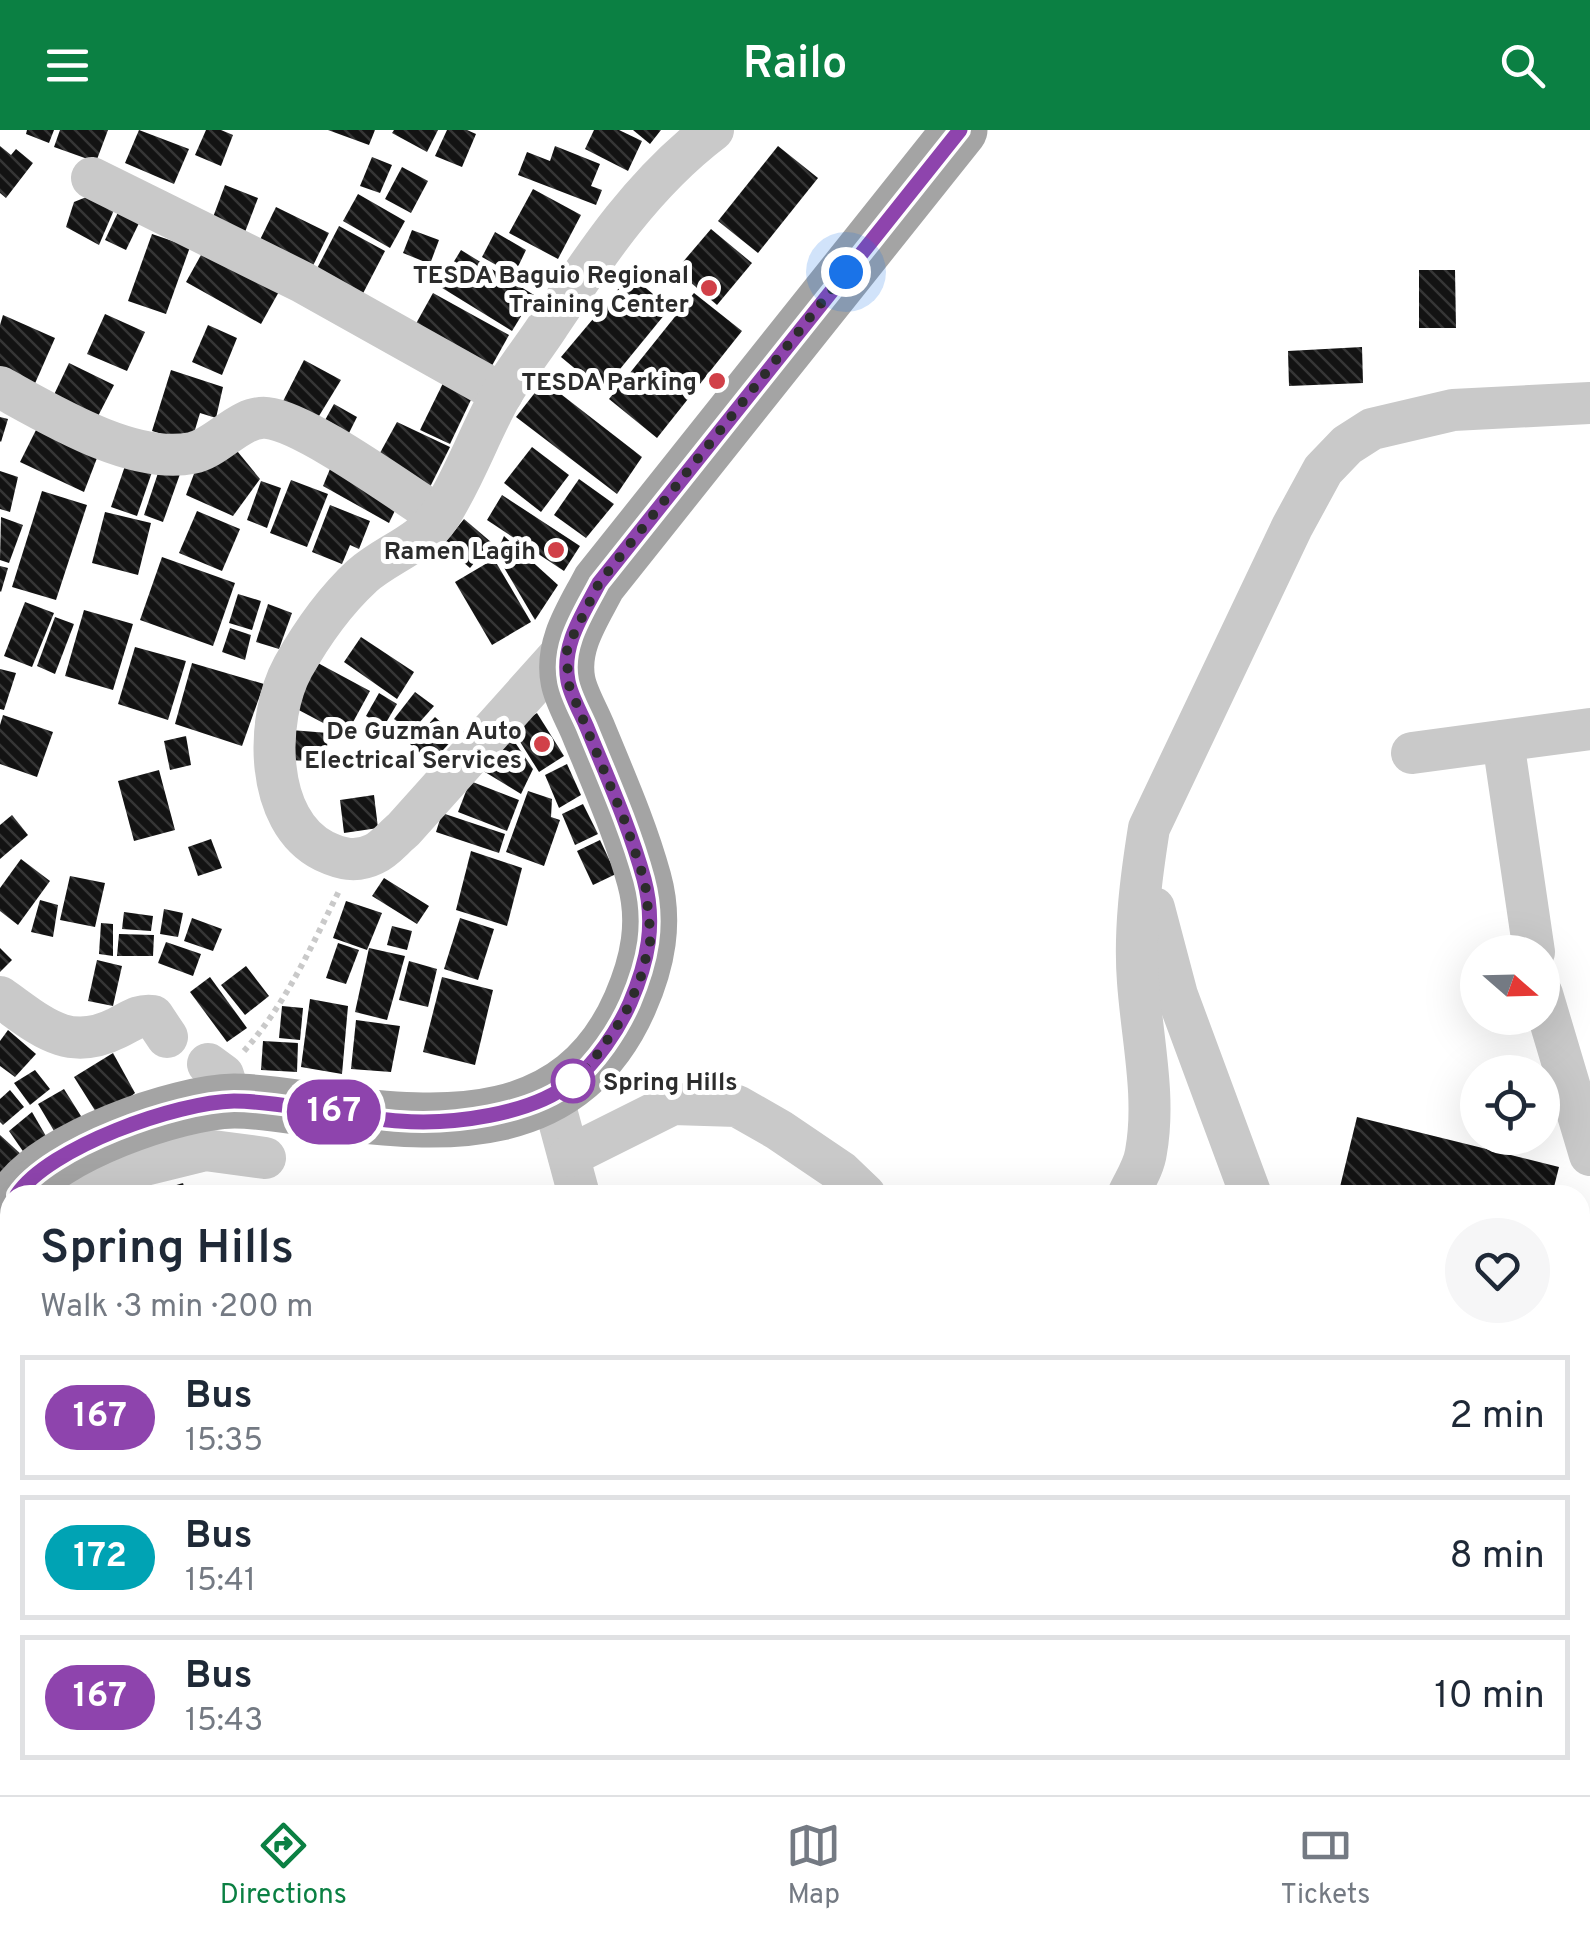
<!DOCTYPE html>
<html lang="en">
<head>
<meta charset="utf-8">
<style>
  body { margin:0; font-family:Overpass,sans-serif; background:#f6f6f7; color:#1f2937; height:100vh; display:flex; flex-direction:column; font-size:38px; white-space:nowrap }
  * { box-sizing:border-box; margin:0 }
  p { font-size:32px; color:#747a83 }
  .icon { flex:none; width:55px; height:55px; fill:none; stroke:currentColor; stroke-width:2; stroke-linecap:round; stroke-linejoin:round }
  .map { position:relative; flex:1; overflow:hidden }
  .side { position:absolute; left:0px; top:1055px; width:1590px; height:610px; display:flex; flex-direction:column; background:#fff; border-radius:30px 30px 0 0; box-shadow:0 10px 40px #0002 }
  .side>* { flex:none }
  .badge { padding:0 20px; border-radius:32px; font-size:35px; line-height:65px }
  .needle { width:65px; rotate:110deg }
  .buttons { position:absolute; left:1460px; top:805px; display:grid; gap:20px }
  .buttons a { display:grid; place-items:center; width:100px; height:100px; border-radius:50%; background:#fff; box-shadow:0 10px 40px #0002; font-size:50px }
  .you { position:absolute; width:50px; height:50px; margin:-25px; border:8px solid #fff; border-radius:50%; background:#1a73e8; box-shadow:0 0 0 15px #1a73e833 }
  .map>.badge { position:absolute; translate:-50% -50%; box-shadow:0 0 0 5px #fff }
  .round { display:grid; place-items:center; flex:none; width:105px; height:105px; border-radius:52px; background:#f6f6f7 }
  .overview { display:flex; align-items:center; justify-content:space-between; height:170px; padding:0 40px }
  h1 { font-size:48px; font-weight:600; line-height:75px }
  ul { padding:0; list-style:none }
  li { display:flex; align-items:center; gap:30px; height:125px; margin:0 20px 15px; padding:0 20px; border:5px solid #e0e1e3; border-radius:0px }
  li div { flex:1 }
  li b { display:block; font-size:38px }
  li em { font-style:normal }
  li .badge { min-width:110px; font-weight:700; text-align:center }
  header { display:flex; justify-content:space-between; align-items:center; height:130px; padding:0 40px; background:#0b8043; color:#fff; font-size:45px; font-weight:600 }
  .dock { display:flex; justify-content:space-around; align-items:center; height:140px; border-top:2px solid #e0e1e3; background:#fff; font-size:28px; color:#747a83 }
  .dock a { display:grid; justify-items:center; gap:5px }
  .dock .selected { color:#0b8043 }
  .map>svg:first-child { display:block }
  .building { fill:url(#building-back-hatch) }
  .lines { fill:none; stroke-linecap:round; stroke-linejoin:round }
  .path { stroke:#c9c9c9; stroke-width:6; stroke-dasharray:5 5; stroke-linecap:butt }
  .minor { stroke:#c9c9c9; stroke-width:42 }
  .major { stroke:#a4a4a4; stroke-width:55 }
  .line-casing { stroke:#fff; stroke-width:22 }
  .line { stroke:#8e44ad; stroke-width:15 }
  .walk { stroke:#2c2c2c; stroke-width:10; stroke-dasharray:0 18 }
  .poi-dot { fill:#d14048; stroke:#fff; stroke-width:4 }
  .stop-dot { fill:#fff; stroke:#8e44ad; stroke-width:5 }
  .labels { text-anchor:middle; stroke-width:10; stroke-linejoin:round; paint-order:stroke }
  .poi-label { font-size:25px; font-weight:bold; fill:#2c2c2c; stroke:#fff; text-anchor:end }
  .stop-label { font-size:25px; font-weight:bold; fill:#2c2c2c; stroke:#fff; text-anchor:start }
</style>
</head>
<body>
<header><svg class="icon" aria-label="menu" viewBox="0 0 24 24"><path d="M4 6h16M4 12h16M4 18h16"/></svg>Railo<svg class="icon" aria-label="search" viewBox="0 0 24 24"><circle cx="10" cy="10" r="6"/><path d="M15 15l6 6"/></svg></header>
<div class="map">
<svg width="1590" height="1665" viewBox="0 0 1590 1665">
  <defs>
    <pattern id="building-back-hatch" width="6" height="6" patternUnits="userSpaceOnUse" patternTransform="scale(2.5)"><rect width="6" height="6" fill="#131313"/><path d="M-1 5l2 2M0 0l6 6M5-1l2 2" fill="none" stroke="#363636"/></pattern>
  </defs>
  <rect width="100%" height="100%" fill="#fff"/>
  <g class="building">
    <path d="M27,0H54L49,13L26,4Z"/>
    <path d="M60,0H108L96,32L54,17Z"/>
    <path d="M139,0L189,19L174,54L125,33Z"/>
    <path d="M206,0H221L233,5L221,36L195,25Z"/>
    <path d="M328,0H375L369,15Z"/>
    <path d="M394,0H438L427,22L392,3Z"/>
    <path d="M447,0H467L476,4L462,37L435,26Z"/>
    <path d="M594,0H619L642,11L628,41L585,19Z"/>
    <path d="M633,0H661L650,14Z"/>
    <path d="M0,16L11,25L16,19L33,33L6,68L0,63Z"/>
    <path d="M555,16L600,34L591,56L602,60L596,75L518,45L527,22L550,31Z"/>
    <path d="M778,16L818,48L758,123L718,91Z"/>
    <path d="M372,27L392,35L380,63L360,56Z"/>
    <path d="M402,37L428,51L411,83L385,69Z"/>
    <path d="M225,55L258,68L242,110L209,98Z"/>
    <path d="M106,59L120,66L99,115L66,97L74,72Z"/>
    <path d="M533,59L581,85L558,129L509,103Z"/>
    <path d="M358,64L405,91L390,118L343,91Z"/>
    <path d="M276,77L329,103L306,150L253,124Z"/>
    <path d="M120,78L141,89L126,120L105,110Z"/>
    <path d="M339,96L385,121L357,175L311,150Z"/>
    <path d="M711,99L752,133L717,175L676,140Z"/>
    <path d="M412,100L439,110L430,134L403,123Z"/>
    <path d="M495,102L526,120L514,145L482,127Z"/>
    <path d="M152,104L190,117L166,184L128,171Z"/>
    <path d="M206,116L281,158L261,194L186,152Z"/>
    <path d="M461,120L534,165L512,201L439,156Z"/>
    <path d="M1419,140H1455L1456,198H1419Z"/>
    <path d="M630,145L670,178L602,261L561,227Z"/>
    <path d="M433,163L509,205L489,241L413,199Z"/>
    <path d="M694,163L742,201L657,308L609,269Z"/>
    <path d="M105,184L145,202L127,241L87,224Z"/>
    <path d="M3,185L55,208L33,258L0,244V195Z"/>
    <path d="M208,195L237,208L222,245L192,232Z"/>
    <path d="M1362,217L1363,253L1289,256L1288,221Z"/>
    <path d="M304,230L341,250L311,299L278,281Z"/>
    <path d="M69,233L114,255L95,292L51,271Z"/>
    <path d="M450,239L479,253L450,314L420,300Z"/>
    <path d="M171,240L223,257L216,288L200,283L191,313L152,301Z"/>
    <path d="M544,251L642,327L617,364L516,287Z"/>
    <path d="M334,274L357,287L344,313L320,299Z"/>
    <path d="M0,287L8,289L1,312L0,311Z"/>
    <path d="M397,292L450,317L426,365L375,332Z"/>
    <path d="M37,298L97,328L84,362L20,332Z"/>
    <path d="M233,316L260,349L233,386L186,365L197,336Z"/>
    <path d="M532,317L569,345L541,382L504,353Z"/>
    <path d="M126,333L152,342L137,386L111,377Z"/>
    <path d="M332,334L400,370L389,393L323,356Z"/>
    <path d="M160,337L180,344L163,392L144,385Z"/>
    <path d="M0,341L18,347L10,382L0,379Z"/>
    <path d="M579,349L614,374L586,408L554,385Z"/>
    <path d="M291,350L328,364L307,417L270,403Z"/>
    <path d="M261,351L281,358L267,398L247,390Z"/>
    <path d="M42,361L87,375L56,470L12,457Z"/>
    <path d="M502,365L580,416L564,441L487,390Z"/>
    <path d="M330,375L370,391L359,419L350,415L342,434L312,422Z"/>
    <path d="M197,381L240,399L222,441L179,423Z"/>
    <path d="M105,382L151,393L138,445L92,433Z"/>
    <path d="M1,387L23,395L9,433L0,430Z"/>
    <path d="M464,389L491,412L470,438L443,415Z"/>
    <path d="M504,406L558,455L535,490L496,424Z"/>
    <path d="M162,427L235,453L213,516L140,490Z"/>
    <path d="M494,429L531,492L492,515L455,452Z"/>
    <path d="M0,436L8,438L1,462L0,461Z"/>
    <path d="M238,464L261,471L252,500L229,493Z"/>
    <path d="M25,472L54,483L32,537L4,526Z"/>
    <path d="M268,474L292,483L279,519L256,512Z"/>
    <path d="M84,480L133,494L113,560L65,546Z"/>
    <path d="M55,487L74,494L55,544L37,536Z"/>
    <path d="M230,498L251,505L245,530L222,522Z"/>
    <path d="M361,507L414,542L397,569L344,532Z"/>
    <path d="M135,517L186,531L168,590L118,574Z"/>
    <path d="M316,532L370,561L346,605L293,577Z"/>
    <path d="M192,533L264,554L242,616L175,594Z"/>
    <path d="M0,539L16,543L4,580L0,579Z"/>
    <path d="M415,562L434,576L411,602L394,589Z"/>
    <path d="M379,563L397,574L384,596L366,586Z"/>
    <path d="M537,583L564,626L539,642L512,599Z"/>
    <path d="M3,585L53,602L37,647L0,634V595Z"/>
    <path d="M435,587L456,606L431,633L410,614Z"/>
    <path d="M291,600L328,603L326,632L289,630Z"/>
    <path d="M510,605L533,639L521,664L480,639Z"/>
    <path d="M186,606L191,635L170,640L164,611Z"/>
    <path d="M567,634L581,665L559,678L545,645Z"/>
    <path d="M159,640L175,700L134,711L118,651Z"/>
    <path d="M470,651L519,670L507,701L458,682Z"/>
    <path d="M528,661L552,669L551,687L560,690L544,736L506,722Z"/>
    <path d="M374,665L378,698L344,703L340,670Z"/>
    <path d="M583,674L598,704L575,715L562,684Z"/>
    <path d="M442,683L505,704L499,723L436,702Z"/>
    <path d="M12,685L28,705L0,729V695Z"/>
    <path d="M211,709L222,738L198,746L188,717Z"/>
    <path d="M600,710L616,744L593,755L577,721Z"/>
    <path d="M471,721L522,738L507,796L456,780Z"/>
    <path d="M21,729L50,751L18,795L0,781V758Z"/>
    <path d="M70,746L105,753L95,797L60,790Z"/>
    <path d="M384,748L429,776L417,794L372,766Z"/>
    <path d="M40,770L58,775L53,807L31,802Z"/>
    <path d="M346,771L382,783L367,820L333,808Z"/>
    <path d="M164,779L183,783L178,807L160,804Z"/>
    <path d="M124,782L153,786L151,801L122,799Z"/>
    <path d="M192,788L222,799L213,821L184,811Z"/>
    <path d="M460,788L494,799L478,850L444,839Z"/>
    <path d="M101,793L113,794V826L99,824Z"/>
    <path d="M392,796L412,801L407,820L387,815Z"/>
    <path d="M119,804L154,805L153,826H117Z"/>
    <path d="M166,812L201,824L193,846L158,833Z"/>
    <path d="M338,813L359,820L346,854L326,848Z"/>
    <path d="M0,818L12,830L0,842Z"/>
    <path d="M369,818L405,826L387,890L355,882Z"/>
    <path d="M97,830L122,836L113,876L88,871Z"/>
    <path d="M409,831L437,839L428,877L399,870Z"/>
    <path d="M246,836L269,866L245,885L221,855Z"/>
    <path d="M210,847L247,898L227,912L190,862Z"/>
    <path d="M442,847L493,860L475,935L423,922Z"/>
    <path d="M310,869L348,876L342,944L301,937Z"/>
    <path d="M282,876L303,878L300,910L279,908Z"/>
    <path d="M356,890L400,896L391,942L351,939Z"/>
    <path d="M8,900L36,924L15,947L0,936V911Z"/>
    <path d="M263,911L298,913L297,942L261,940Z"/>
    <path d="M113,923L135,963L101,990L74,947Z"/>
    <path d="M35,940L50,959L30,975L14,953Z"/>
    <path d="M64,959L86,994L60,1011L38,974Z"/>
    <path d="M10,960L24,977L3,995L0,992V969Z"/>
    <path d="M32,982L50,1013L29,1030L9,1001Z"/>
    <path d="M1357,987L1559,1037L1554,1057L1575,1061L1574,1065H1338Z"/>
    <path d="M0,1005L23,1026L0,1057Z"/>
    <path d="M183,1053L187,1065H147V1064Z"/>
    <path d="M10,1392V1520L0,1515V1411Z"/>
    <path d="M10,1639V1655H14L16,1665H0V1641Z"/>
    <path d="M414,1655H438L437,1661Z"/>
    <path d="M529,1655H565L572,1665H530L525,1658Z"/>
    <path d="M948,1655H984L985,1665H948Z"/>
    <path d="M56,1657L58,1665H18V1663Z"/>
  </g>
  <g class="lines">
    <g class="path">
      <path d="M244,921C286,874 311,817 339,761"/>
      <path d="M108,1665L111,1663"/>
    </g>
    <g class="minor">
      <path d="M92,48L302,152L502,264"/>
      <path d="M0,257C51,285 133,335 192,323C218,318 240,285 267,288C306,292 402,363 439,386"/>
      <path d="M567,517L403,700C394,707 385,719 374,724C356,733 341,729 324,721C264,691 265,588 293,537C311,505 335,471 362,446C387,424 420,415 439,387C464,349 479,304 501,265C515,241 533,219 548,196C596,124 643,53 713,0"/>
      <path d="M1503,611L1534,822"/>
      <path d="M1412,623L1590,599"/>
      <path d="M1154,778L1177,865L1251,1065"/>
      <path d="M1542,864L1590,1025"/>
      <path d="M0,867C40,895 67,923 117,898C130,892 138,884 153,886L167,907"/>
      <path d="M208,934L223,945L231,971"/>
      <path d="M552,965L579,1065"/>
      <path d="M569,1026L673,974L737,976L779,1000L841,1042L865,1065"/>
      <path d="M29,1051L71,1053L205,1020L265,1028"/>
      <path d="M1128,1065C1134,1052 1144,1037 1146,1022C1156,967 1142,908 1138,852C1134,802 1141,748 1149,698L1292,397L1323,340L1347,315L1372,299L1453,280L1590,273"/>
      <path d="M1580,1152L1590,1106"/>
      <path d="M0,1250L10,1285"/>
      <path d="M5,1386L10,1347"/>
      <path d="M696,1655L708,1665"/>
    </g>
    <path class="major" d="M17,1065C50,1017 177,972 234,971C264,971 294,977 324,981C445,998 572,1005 630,873C648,832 656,792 644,749C630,698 608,649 588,600C582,585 571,567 568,551C561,515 583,484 599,453L960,0"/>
  </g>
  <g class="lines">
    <g class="line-casing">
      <path id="line" d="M17,1065C49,1017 177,972 234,971C264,971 294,977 324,981C349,984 374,990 399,991C451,995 531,985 572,952C596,933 618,900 630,873C648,831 656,794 644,749C630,698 608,649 588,600C582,585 571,567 568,551C561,515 583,484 599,453L960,0"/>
    </g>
    <use href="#line" class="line"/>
    <path class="walk" d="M573,951L592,932L624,886L640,850L651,808L645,752L626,694L568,553L567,518L599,453L846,142"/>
  </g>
  <g class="poi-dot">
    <circle cx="709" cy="158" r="10"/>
    <circle cx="717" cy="251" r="10"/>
    <circle cx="556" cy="420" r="10"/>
    <circle cx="542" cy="614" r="10"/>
  </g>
  <circle class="stop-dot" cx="573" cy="951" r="20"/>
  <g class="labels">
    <g class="poi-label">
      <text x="689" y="153">TESDA Baguio Regional<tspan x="689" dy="29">Training Center</tspan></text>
      <text x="697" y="260">TESDA Parking</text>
      <text x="536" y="429">Ramen Lagih</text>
      <text x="522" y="609">De Guzman Auto<tspan x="522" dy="29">Electrical Services</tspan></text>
    </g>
    <g class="stop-label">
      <text x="603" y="960">Spring Hills</text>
    </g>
  </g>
</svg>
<div class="buttons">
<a><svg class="needle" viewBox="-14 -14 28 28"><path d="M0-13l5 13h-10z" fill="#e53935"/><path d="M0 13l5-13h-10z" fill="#747a83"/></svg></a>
<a><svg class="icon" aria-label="locate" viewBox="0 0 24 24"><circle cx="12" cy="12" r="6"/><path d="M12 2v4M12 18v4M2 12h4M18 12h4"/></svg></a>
</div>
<div class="you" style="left:846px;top:142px"></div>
<b class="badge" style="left:334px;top:982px;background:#8e44ad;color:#fff">167</b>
<section class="side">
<div class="overview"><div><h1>Spring Hills</h1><p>Walk · 3 min · 200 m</p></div><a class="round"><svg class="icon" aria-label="heart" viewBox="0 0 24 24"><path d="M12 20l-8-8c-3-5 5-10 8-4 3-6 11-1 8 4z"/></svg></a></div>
<ul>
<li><span class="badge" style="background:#8e44ad;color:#fff">167</span><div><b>Bus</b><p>15:35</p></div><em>2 min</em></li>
<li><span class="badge" style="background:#00a3b4;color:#fff">172</span><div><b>Bus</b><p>15:41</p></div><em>8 min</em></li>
<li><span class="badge" style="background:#8e44ad;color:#fff">167</span><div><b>Bus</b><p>15:43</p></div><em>10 min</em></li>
</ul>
</section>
</div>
<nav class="dock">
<a class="selected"><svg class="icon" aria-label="directions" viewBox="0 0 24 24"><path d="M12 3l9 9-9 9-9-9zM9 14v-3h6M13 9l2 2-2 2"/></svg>Directions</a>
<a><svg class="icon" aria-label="map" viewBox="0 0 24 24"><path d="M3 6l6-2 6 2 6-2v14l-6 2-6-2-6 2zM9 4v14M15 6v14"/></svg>Map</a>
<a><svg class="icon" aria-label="tickets" viewBox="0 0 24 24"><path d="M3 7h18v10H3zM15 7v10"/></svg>Tickets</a>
</nav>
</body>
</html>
